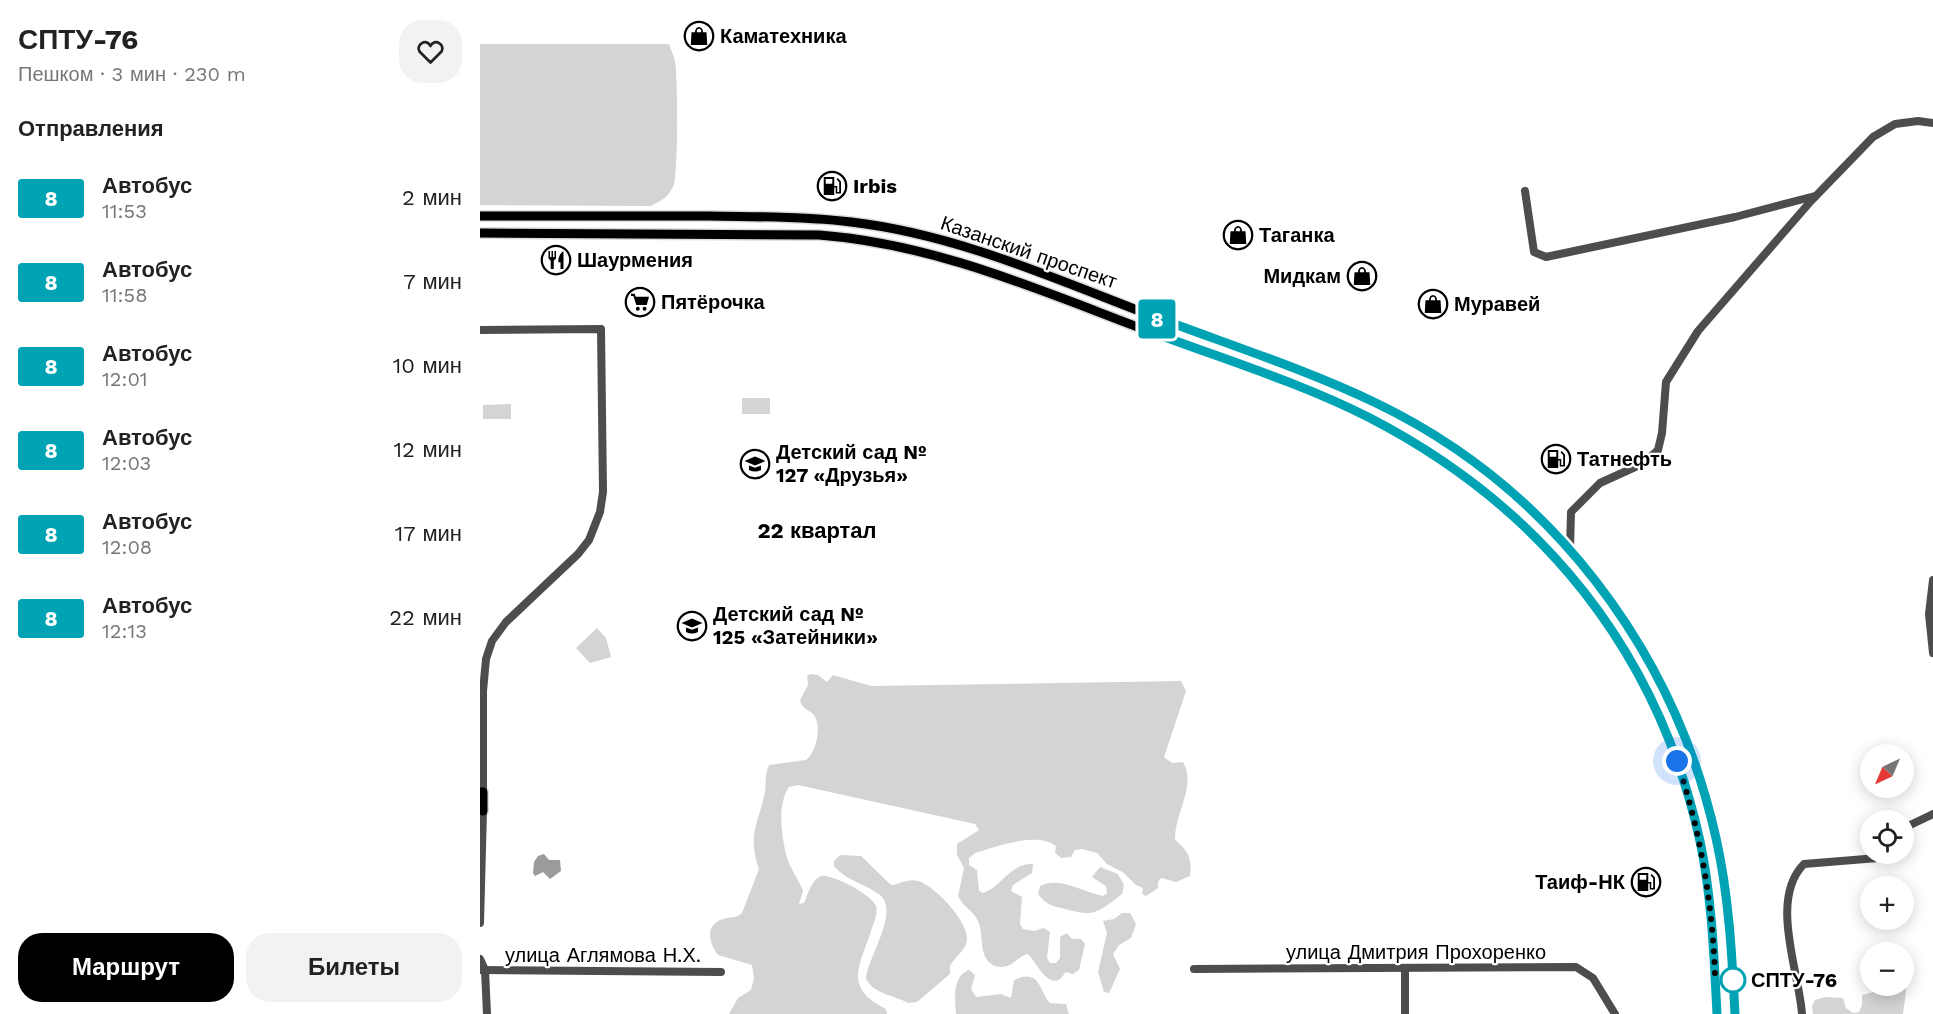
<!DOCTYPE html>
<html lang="ru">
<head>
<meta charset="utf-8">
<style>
  body { margin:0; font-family:"Work Sans",sans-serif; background:#f2f2f2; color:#222; height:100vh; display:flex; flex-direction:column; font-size:22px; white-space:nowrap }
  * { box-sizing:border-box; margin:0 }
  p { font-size:20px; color:#767676 }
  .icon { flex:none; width:33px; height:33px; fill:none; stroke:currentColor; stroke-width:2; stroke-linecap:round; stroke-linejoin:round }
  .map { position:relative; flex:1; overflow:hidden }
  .details { display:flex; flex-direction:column; background:#fff; width:480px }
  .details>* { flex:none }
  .badge { padding:0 12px; border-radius:4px; font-size:21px; line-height:39px }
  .needle { width:39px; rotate:224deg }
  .fabs { position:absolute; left:1380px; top:744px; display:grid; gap:12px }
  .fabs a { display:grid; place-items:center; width:54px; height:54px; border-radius:50%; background:#fff; box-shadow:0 3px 15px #0003; font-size:30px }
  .you { position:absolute; width:30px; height:30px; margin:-15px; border:4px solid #fff; border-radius:50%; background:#1a73e8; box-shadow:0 0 0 9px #1a73e833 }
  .map>.badge { position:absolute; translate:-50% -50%; box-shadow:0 0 0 3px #fff }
  h2 { padding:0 18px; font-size:22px; line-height:54px }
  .round { display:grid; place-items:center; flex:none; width:63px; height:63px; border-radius:24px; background:#f2f2f2 }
  .head { display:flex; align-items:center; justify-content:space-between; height:102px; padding:0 18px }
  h1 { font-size:28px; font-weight:700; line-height:45px }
  .action { display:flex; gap:12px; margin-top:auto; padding:12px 18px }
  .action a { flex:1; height:69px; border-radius:24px; background:#000; color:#fff; font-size:24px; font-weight:700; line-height:69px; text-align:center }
  .action a+a { background:#f2f2f2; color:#222 }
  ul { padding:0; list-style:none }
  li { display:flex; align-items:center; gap:18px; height:84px; padding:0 18px }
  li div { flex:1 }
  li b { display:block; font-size:22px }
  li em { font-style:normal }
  li .badge { min-width:66px; font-weight:700; text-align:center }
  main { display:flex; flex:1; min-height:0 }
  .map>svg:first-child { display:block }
  .green { fill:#d4d4d4 }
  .water { fill:#9b9b9b }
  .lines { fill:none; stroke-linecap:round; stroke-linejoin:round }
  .major-casing { stroke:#dbdbdb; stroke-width:12 }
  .minor { stroke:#4d4d4d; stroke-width:8 }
  .major { stroke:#000; stroke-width:9 }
  .line-casing { stroke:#fff; stroke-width:14 }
  .line { stroke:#00a3b4; stroke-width:9 }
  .walk { stroke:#000; stroke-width:6; stroke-dasharray:0 10.8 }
  .stop-dot { fill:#fff; stroke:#00a3b4; stroke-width:3 }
  .labels { text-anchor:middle; stroke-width:4.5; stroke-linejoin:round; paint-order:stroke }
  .poi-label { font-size:20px; font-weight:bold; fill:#000; stroke:#fff; text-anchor:start }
  .street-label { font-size:20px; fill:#000; stroke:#fff }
  .stop-label { font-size:20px; font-weight:bold; fill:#000; stroke:#fff; text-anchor:start }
  .quarter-label { font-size:22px; font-weight:bold; fill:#000; stroke:#fff }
</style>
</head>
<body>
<main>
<section class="details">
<div class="head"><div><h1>СПТУ-76</h1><p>Пешком · 3 мин · 230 m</p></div><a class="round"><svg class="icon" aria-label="heart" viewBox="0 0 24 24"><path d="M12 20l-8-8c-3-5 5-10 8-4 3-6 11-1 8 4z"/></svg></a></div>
<h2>Отправления</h2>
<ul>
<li><span class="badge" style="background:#00a3b4;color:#fff">8</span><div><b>Автобус</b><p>11:53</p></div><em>2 мин</em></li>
<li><span class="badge" style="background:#00a3b4;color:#fff">8</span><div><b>Автобус</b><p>11:58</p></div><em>7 мин</em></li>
<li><span class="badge" style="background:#00a3b4;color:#fff">8</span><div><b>Автобус</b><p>12:01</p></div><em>10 мин</em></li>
<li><span class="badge" style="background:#00a3b4;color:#fff">8</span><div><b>Автобус</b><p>12:03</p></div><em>12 мин</em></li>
<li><span class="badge" style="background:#00a3b4;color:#fff">8</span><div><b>Автобус</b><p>12:08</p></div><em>17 мин</em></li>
<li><span class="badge" style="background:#00a3b4;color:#fff">8</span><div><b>Автобус</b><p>12:13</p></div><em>22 мин</em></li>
</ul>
<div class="action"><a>Маршрут</a><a>Билеты</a></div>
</section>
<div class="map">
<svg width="1453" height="1014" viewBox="0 0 1453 1014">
  <rect width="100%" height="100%" fill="#fff"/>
  <g class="green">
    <path d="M0,44H189C191,50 194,56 195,62C198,78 198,170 194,184C191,195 180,202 170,206L0,205Z"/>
    <rect x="262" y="398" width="28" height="16"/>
    <path d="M31,404V419H3V405Z"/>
    <path d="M117,628L126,638L131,657L110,663L96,648Z"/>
    <path d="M330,674L338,675L347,682L353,675L391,686L701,681L706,691L684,757L692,763L703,762C717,786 694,814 695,840C709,851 712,859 710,876L696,882L681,878L678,882V888L666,896L662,894L663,888L656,885L644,873L627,864L617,853L602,849L595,850L591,857L581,858L575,853L576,846C556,831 517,847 495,853L489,858V865L497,870L499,891L503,893C523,886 530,863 553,864L552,873L533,885L531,891L542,897L540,924L543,929L554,931L564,928L570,932L567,958L570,963H576L580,958V937L587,933L592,939H601L605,944L599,970L593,974L586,972C584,973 583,977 580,979C567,988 555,960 548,954C537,956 533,968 520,967C496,964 505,935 498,921C494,911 483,907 478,896L484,868L477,855V844L499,830L495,824L318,785L309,787C296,806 302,840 308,861C312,871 319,880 323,891L319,904L324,903C328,894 331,880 341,876C351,873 394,896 396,906C398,913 394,922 392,928C380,966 362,987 406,1009L407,1014H249L258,998L271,990L274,978L272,965L238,955C229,943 224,925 243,919C251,916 256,919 262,913L279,869C267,835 278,825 285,792C286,784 285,773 289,765L326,760C336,753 343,725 333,714C328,709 322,709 320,700L328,685L327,676Z"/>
    <path d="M360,855L381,856L411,885C420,884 428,878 438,881C454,885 488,921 487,939C486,951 475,956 470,966V974L437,1002L428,1003C414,995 395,995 386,979C388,957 419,913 401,896C387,884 366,881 354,866V861Z"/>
    <path d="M620,867L638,874L644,885L642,894C615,915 613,917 582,908C570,906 565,903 558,894L560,886C581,876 602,892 623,896L627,893L626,886L612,877Z"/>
    <path d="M642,913H650L656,924L651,938L639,945L633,954L640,969L629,993L624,992L618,972L627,933L623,921L634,919Z"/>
    <path d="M1424,969L1428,976L1423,1014H1333L1332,1006L1335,1000L1345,997L1363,998L1366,1008L1373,1013L1379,1012L1382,1005V995L1401,990L1406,986H1424Z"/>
    <path d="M489,970L495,975L491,989L496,997L521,994L531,998L534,980C561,968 558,990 570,1003L586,1004L589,1014H476C475,1000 472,976 489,970Z"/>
  </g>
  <path class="water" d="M64,854L69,860H80L81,871L70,879L63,872L55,876L53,873L54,862L58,856Z"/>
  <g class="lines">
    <g class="major-casing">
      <g id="major">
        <path d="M0,216C76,216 152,216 228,216C275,217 323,216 371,222C483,235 586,284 691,323C759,348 829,371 895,403C1071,487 1195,649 1236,838C1249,896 1252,955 1255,1014"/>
        <path d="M0,233L339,235C459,244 568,294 679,335C749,361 821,384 888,417C1058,501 1182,657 1220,844C1232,900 1235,957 1237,1014"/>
        <path d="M0,792H3V811L0,810"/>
      </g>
    </g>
    <g class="minor">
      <path d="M1045,191L1054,252L1066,257L1255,217L1335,196"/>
      <path d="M0,330L121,329L123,492L120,512L109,540L98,554L26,622L12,641L6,659L3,691V792"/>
      <path d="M1090,549L1091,512L1120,483L1164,463L1178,450L1182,433L1186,382L1218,331L1331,201L1393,137L1415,124L1438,121L1453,123"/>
      <path d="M1453,580L1449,614L1453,653"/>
      <path d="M1424,828L1453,814"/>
      <path d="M0,923L3,811"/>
      <path d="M0,959L5,970L7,1014"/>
      <path d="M714,969L1096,967L1113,978L1135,1014"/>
      <path d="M925,969V1014"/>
      <path d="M0,970L241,972"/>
      <path d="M1322,1014C1319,971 1289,899 1324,864L1398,858L1402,854"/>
    </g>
    <use href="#major" class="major"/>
  </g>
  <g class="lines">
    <g class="line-casing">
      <path id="line" d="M1237,1014C1234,956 1232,898 1220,841C1178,651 1062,507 890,418C821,383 746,360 674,333L669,326L670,321L681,319C753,346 827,370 896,403C1071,487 1194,650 1236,838C1249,896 1252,955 1255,1014"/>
    </g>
    <use href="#line" class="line"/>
    <path class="walk" d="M1197,761C1220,830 1232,900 1235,973L1253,980"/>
  </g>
  <defs>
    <g id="shop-ring" transform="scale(1.5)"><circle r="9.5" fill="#fff" stroke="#000" stroke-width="1.5"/><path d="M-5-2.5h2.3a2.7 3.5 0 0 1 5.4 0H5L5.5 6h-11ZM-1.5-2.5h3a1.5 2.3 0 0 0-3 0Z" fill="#000"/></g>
    <g id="fuel-ring" transform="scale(1.5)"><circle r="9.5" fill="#fff" stroke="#000" stroke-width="1.5"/><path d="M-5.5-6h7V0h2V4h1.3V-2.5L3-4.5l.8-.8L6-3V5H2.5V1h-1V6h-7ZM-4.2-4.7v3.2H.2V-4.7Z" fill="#000"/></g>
    <g id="restaurant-ring" transform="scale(1.5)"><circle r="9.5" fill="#fff" stroke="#000" stroke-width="1.5"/><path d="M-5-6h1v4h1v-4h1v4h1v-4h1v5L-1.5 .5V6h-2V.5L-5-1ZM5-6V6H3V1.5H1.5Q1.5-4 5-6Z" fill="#000"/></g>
    <g id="supermarket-ring" transform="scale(1.5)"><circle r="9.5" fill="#fff" stroke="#000" stroke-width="1.5"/><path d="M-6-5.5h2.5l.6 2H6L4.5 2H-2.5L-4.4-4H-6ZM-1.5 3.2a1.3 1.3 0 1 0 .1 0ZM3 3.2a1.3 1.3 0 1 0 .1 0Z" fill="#000"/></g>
    <g id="school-ring" transform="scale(1.5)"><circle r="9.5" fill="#fff" stroke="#000" stroke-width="1.5"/><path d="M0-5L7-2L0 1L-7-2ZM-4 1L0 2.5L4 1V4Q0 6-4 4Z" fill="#000"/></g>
  </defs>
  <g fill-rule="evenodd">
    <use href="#shop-ring" x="219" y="36"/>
    <use href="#fuel-ring" x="352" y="186"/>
    <use href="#shop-ring" x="758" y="235"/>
    <use href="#restaurant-ring" x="76" y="260"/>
    <use href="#shop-ring" x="882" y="276"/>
    <use href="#supermarket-ring" x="160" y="302"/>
    <use href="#shop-ring" x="953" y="304"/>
    <use href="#fuel-ring" x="1076" y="459"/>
    <use href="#school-ring" x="275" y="464"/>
    <use href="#school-ring" x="212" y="626"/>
    <use href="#fuel-ring" x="1166" y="882"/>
  </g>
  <circle class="stop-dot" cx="1253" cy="980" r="12"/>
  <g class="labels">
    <g class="poi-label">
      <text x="240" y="43">Каматехника</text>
      <text x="373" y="193">Irbis</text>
      <text x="779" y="242">Таганка</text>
      <text x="97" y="267">Шаурмения</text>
      <text x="861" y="283" text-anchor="end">Мидкам</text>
      <text x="181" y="309">Пятёрочка</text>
      <text x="974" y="311">Муравей</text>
      <text x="296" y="459">Детский сад №<tspan x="296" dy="23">127 «Друзья»</tspan></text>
      <text x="1097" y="466">Татнефть</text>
      <text x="233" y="621">Детский сад №<tspan x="233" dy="23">125 «Затейники»</tspan></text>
      <text x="1145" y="889" text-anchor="end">Таиф-НК</text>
    </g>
    <g class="street-label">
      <text transform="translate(549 252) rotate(19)" y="7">Казанский проспект</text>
      <text x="936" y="959">улица Дмитрия Прохоренко</text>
      <text x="123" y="962">улица Аглямова Н.Х.</text>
    </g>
    <g class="stop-label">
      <text x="1271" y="987">СПТУ-76</text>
    </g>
    <g class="quarter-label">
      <text x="337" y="538">22 квартал</text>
    </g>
  </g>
</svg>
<div class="fabs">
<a><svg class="needle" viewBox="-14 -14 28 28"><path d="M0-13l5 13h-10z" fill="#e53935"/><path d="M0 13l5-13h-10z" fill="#767676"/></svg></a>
<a><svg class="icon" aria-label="locate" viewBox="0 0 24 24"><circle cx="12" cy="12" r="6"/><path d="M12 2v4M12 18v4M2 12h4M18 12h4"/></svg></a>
<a>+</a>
<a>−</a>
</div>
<div class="you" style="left:1197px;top:761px"></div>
<b class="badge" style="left:677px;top:319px;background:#00a3b4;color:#fff">8</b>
</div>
</main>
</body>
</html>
